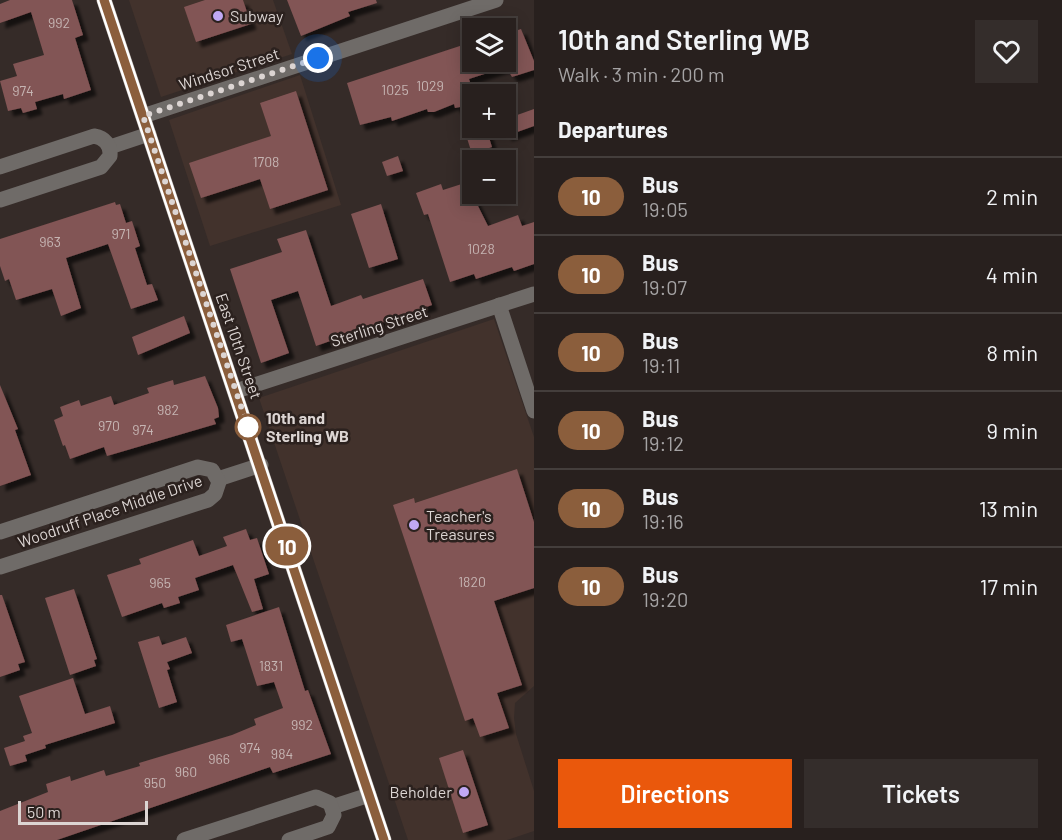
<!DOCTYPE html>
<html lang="en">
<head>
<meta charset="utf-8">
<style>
  body { margin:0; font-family:Barlow,sans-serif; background:#342d2b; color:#f1f3f6; height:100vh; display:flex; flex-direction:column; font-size:22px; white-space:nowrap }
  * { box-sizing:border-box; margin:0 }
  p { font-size:20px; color:#a5a3a4 }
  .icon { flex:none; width:33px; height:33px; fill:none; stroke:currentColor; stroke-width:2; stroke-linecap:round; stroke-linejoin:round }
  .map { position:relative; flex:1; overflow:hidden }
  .sheet { display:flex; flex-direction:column; background:#28201e; width:528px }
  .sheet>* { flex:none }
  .badge { padding:0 12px; border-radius:20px; font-size:21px; line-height:39px }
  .controls { position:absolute; left:462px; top:18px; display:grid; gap:12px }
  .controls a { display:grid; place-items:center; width:54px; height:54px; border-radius:0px; background:#28201e; box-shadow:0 3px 15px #0003,0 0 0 2px #443e3c; font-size:30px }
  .scale { position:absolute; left:18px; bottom:15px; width:130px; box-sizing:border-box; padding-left:6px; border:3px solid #dcd5d3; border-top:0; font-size:16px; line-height:21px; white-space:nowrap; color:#dcd5d3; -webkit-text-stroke:4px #2b211e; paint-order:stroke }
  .you { position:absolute; width:30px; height:30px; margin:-15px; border:4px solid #fff; border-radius:50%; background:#1a73e8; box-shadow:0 0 0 9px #1a73e833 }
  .map>.badge { position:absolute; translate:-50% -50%; box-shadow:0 0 0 3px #fff }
  h2 { padding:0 24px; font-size:22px; line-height:54px }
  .round { display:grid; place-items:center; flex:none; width:63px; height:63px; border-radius:0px; background:#342d2b }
  .summary { display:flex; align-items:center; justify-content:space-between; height:102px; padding:0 24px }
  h1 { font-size:28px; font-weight:600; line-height:45px }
  .button { display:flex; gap:12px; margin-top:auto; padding:12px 24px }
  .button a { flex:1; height:69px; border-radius:0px; background:#ea580c; color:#fff; font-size:24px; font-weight:600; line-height:69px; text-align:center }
  .button a+a { background:#342d2b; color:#f1f3f6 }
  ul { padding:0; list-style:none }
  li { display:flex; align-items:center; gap:18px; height:78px; padding:0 24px; border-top:2px solid #443e3c }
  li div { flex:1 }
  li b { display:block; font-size:22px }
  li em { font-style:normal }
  li .badge { min-width:66px; font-weight:700; text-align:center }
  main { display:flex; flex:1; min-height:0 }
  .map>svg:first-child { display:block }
  .built { fill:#42322c }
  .building { fill:#825454; filter:url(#shadow) }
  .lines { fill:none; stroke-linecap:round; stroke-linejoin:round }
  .minor { stroke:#6f6b68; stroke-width:15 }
  .major { stroke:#b0a8a1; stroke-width:15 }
  .line-casing { stroke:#fff; stroke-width:14 }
  .line { stroke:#8b5e3c; stroke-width:9 }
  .walk { stroke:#dcd5d3; stroke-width:6; stroke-dasharray:0 10.8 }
  .poi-dot { fill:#c0a8f4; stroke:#2b211e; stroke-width:2 }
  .stop-dot { fill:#fff; stroke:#8b5e3c; stroke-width:3 }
  .labels { text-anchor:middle; stroke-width:5; stroke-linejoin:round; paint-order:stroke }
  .number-label { font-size:14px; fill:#c6b5b3 }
  .poi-label { font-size:16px; fill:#dcd5d3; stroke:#2b211e; text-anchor:start }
  .street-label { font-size:16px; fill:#dcd5d3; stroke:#2b211e }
  .stop-label { font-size:16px; font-weight:bold; fill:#dcd5d3; stroke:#2b211e; text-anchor:start }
</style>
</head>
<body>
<main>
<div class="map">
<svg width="534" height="840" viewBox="0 0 534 840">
  <defs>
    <filter id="shadow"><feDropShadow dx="5.5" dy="5.5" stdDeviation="1.5" flood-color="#0009"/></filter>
  </defs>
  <rect width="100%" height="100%" fill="#352b28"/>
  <g class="built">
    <path d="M129,0H273L292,54L161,97Z"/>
    <path d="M300,75L341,205L210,246L169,120Z"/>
    <path d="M494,319L534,437V686L515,703L514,718L516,734L534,791V831L507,840H408L259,398Z"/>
  </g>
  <g class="building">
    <path d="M10,0H72L83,35L75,38L91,90L64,99L63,94L35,102L37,109L23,113L21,108L8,111L0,81L17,76L13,64L44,55L31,12L0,23V4Z"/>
    <path d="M205,0H243L251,24L196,42L184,7Z"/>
    <path d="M287,0H376L377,3L348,12L350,16L301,36Z"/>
    <path d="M521,29L534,61V70L512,77L506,67L469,79L472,88V128H486L492,147L472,154L466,135L469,134L460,107L455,108L454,104L434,112H428L427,109L392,121L391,117L360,125L347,83L472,42V62H506V34Z"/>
    <path d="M296,91L328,190L270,209L260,179L201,198L189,163L271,136L260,103Z"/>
    <path d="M534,109V126L506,136V119Z"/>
    <path d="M398,156L403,171L387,176L382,162Z"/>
    <path d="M471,181L472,194L488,226L518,215L522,226L534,222V264L514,271L512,267L476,279L474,274L450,282L428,214L424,215L416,193L441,184L443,190Z"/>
    <path d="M115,202L116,205L120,204L126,223L132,221L140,246L135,248L147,285L152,284L158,300L131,309L108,244L66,258L81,308L61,316L52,289L16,300L9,279L5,281L0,266V239Z"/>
    <path d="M381,204L398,259L369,268L351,214Z"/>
    <path d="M306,230L331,306L361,295L363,299L423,279L432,305L316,346L298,291L271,300L289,353L261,363L230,269L282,252L277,239Z"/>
    <path d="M184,316L190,333L138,355L132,337Z"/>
    <path d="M205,376L218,408L219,417L214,419L216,424L107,456L104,447L70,459L65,445L63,446L54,420L63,416L60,407L79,400L81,406L111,396L114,405L149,393L147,388L173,380L174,385Z"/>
    <path d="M0,385L18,429L15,430L31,475L0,486Z"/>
    <path d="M517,469L534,522V588L494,601L522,685L497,693L509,728L480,737L473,718L465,721L393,505L414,498L415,503Z"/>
    <path d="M246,529L250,540L257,538L269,574L254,579L263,609L252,612L233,565L195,578L199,590L178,597L180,603L164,608L162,603L122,617L107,575L141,564L139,559L193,540L199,556L227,546L223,537Z"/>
    <path d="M74,589L97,659L94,660L96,666L70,675L45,598Z"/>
    <path d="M0,595H2L25,662L18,664L20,670L0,677Z"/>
    <path d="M279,607L305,691L308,690L331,754L273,773L270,767L57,840H0V811L48,792L46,784L70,776L71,781L104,770L106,776L140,766L139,763L232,735L256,725L254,719L283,708L274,682L257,686L242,639L231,642L226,625Z"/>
    <path d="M159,636L162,645L186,637L192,653L167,662L170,669L167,670L177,702L159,708L138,642Z"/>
    <path d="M73,678L85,714L110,706L115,723L45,745L46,748L25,755L27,761L10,766L4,748L25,741L23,736L32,733L19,696Z"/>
    <path d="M463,750L488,825L463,833L439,758Z"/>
  </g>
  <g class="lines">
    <g class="minor">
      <path d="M143,116L496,0"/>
      <path d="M110,147L149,134"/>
      <path d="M0,167L94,136C105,138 111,145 110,156L101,167L0,200"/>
      <path d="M499,305L534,411"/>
      <path d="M236,391L534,294"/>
      <path d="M218,479L261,465"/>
      <path d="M0,532L198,467L212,470L219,482L215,494L208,500L0,567"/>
      <path d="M332,807L369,795"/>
      <path d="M184,840L316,797L330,803L334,815L328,827L289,840"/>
    </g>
    <path class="major" d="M104,0L384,840"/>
  </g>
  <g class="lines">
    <g class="line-casing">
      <path id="line" d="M104,0L384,840"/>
    </g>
    <use href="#line" class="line"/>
    <path class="walk" d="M248,427L143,116L318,58"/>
  </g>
  <g class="poi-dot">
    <circle cx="218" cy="16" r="6"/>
    <circle cx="414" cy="525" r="6"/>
    <circle cx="464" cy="792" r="6"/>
  </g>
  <circle class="stop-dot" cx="248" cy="427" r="12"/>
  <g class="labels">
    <g class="number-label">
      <text x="59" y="28">992</text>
      <text x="430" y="91">1029</text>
      <text x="395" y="95">1025</text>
      <text x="23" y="96">974</text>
      <text x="266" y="167">1708</text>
      <text x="121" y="239">971</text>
      <text x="50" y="247">963</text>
      <text x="481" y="254">1028</text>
      <text x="168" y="415">982</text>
      <text x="109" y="431">970</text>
      <text x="143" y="435">974</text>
      <text x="472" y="587">1820</text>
      <text x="160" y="588">965</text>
      <text x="271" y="671">1831</text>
      <text x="302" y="730">992</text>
      <text x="250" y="753">974</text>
      <text x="282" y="759">984</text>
      <text x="219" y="764">966</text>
      <text x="186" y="777">960</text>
      <text x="155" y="788">950</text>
    </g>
    <g class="poi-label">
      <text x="230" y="22">Subway</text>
      <text x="426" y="522">Teacher's<tspan x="426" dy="18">Treasures</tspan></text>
      <text x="452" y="798" text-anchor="end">Beholder</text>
    </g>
    <g class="street-label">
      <text transform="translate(229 69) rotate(-18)" y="6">Windsor Street</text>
      <text transform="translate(379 326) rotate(-18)" y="6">Sterling Street</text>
      <text transform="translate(239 346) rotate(71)" y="6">East 10th Street</text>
      <text transform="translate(110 511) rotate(-19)" y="6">Woodruff Place Middle Drive</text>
    </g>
    <g class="stop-label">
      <text x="266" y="424">10th and<tspan x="266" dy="18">Sterling WB</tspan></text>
    </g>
  </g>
</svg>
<div class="controls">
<a><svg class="icon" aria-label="layers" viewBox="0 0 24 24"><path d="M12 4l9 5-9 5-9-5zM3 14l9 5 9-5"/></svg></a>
<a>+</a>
<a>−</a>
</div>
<div class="scale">50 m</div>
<div class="you" style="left:318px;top:58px"></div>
<b class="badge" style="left:287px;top:546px;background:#8b5e3c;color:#fff">10</b>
</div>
<section class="sheet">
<div class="summary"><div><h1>10th and Sterling WB</h1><p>Walk · 3 min · 200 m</p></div><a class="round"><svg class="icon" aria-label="heart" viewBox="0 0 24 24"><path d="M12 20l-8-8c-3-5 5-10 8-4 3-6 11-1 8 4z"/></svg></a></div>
<h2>Departures</h2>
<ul>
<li><span class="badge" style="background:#8b5e3c;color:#fff">10</span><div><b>Bus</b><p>19:05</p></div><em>2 min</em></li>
<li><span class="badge" style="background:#8b5e3c;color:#fff">10</span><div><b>Bus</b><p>19:07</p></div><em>4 min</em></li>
<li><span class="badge" style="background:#8b5e3c;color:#fff">10</span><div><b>Bus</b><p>19:11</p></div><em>8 min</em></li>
<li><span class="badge" style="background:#8b5e3c;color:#fff">10</span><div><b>Bus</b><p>19:12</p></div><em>9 min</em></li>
<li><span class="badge" style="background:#8b5e3c;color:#fff">10</span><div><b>Bus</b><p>19:16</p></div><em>13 min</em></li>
<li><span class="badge" style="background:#8b5e3c;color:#fff">10</span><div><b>Bus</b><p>19:20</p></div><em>17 min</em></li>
</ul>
<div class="button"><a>Directions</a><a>Tickets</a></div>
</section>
</main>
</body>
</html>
